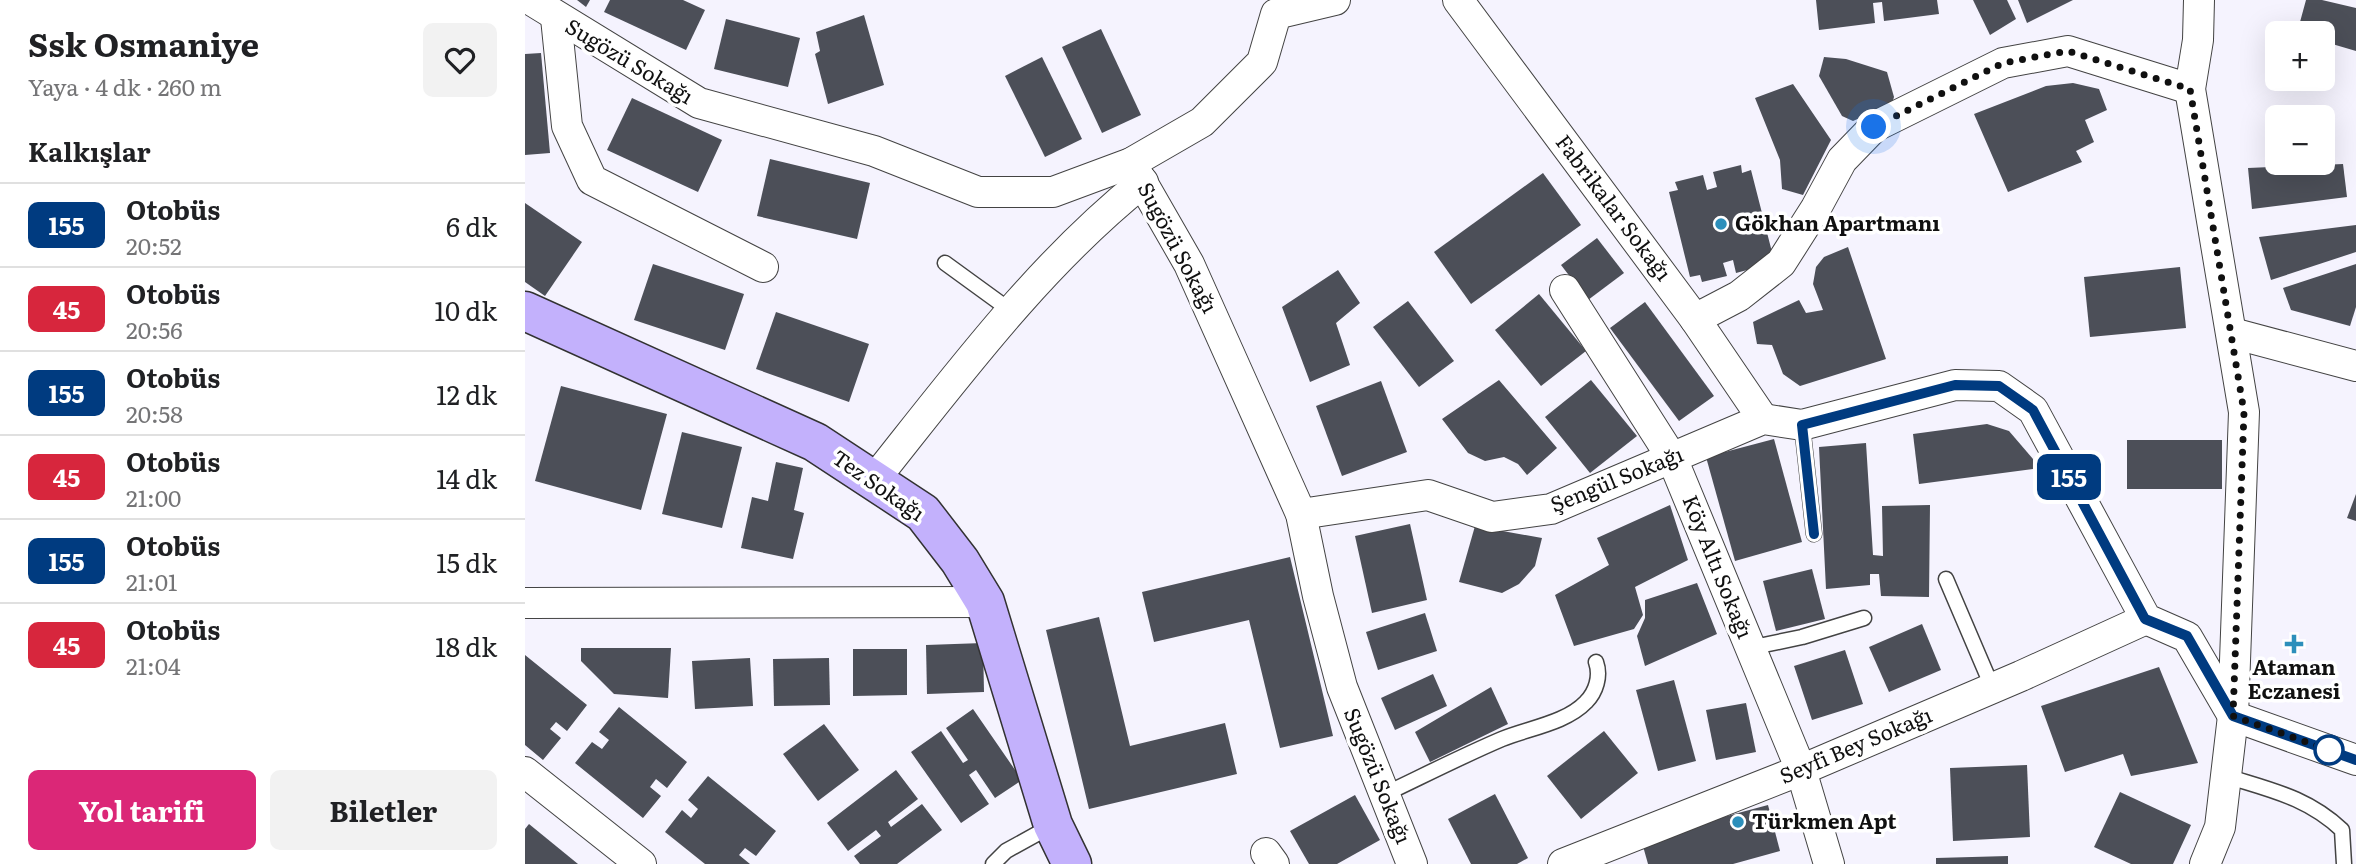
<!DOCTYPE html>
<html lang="tr">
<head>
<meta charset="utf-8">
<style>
  body { margin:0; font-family:Literata,serif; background:#f2f2f2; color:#202124; height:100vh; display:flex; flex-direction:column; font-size:26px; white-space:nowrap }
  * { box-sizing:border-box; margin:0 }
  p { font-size:23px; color:#757577 }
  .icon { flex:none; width:38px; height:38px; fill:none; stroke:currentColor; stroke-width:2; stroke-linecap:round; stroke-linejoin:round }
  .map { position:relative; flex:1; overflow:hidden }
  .drawer { display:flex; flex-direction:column; background:#fff; width:525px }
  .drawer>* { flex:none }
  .badge { padding:0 14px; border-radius:10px; font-size:24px; line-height:46px }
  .tools { position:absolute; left:1740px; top:21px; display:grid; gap:14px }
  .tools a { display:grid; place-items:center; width:70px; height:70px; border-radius:10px; background:#fff; box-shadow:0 7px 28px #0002; font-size:35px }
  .you { position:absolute; width:35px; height:35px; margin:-18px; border:5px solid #fff; border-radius:50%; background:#1a73e8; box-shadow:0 0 0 10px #1a73e833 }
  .map>.badge { position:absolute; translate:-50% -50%; box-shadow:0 0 0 4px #fff }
  h2 { padding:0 28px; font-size:26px; line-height:63px }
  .round { display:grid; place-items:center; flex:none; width:74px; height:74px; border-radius:10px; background:#f2f2f2 }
  .summary { display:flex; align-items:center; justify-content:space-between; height:119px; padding:0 28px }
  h1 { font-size:33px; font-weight:700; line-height:52px }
  .cta { display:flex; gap:14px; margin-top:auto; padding:14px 28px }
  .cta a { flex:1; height:80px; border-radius:10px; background:#db2777; color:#fff; font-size:28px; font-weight:700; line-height:80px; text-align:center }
  .cta a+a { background:#f2f2f2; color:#202124 }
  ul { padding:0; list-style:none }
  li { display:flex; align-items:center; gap:21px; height:84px; padding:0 28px; border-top:2px solid #e0e0e0 }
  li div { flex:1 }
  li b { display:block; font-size:26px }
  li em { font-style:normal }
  li .badge { min-width:77px; font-weight:700; text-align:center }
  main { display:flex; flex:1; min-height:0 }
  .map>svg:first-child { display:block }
  .building { fill:#4c4f58 }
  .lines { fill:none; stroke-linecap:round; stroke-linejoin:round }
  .lane-casing { stroke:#434343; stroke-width:17 }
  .street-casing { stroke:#434343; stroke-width:32 }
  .secondary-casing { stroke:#323232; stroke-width:41 }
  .lane { stroke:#fff; stroke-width:14 }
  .street { stroke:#fff; stroke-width:30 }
  .secondary { stroke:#c3b1fc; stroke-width:38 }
  .line-casing { stroke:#fff; stroke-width:16 }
  .line { stroke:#003b80; stroke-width:10 }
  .walk { stroke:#101010; stroke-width:7; stroke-dasharray:0 12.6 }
  .poi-dot { fill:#2c8fbb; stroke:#fff; stroke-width:2.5 }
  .stop-dot { fill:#fff; stroke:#003b80; stroke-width:3.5 }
  .labels { text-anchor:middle; stroke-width:7; stroke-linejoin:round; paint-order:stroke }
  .street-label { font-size:21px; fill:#101010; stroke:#fff }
  .poi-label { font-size:21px; font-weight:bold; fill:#101010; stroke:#fff; text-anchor:start }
</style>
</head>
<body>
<main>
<section class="drawer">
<div class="summary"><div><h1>Ssk Osmaniye</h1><p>Yaya · 4 dk · 260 m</p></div><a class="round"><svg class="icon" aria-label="heart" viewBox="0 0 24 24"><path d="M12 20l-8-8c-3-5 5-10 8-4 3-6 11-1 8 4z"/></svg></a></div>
<h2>Kalkışlar</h2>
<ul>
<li><span class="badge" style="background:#003b80;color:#fff">155</span><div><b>Otobüs</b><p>20:52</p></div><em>6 dk</em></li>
<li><span class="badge" style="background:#d7263d;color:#fff">45</span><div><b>Otobüs</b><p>20:56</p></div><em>10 dk</em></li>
<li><span class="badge" style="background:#003b80;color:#fff">155</span><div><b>Otobüs</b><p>20:58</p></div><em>12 dk</em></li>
<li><span class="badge" style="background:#d7263d;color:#fff">45</span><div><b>Otobüs</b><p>21:00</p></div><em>14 dk</em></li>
<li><span class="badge" style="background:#003b80;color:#fff">155</span><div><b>Otobüs</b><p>21:01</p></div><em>15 dk</em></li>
<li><span class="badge" style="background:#d7263d;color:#fff">45</span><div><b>Otobüs</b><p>21:04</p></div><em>18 dk</em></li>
</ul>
<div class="cta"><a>Yol tarifi</a><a>Biletler</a></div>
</section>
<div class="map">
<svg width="1831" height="864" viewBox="0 0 1831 864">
  <rect width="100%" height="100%" fill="#f5f3fe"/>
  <g class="building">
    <path d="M52,0H65L61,7Z"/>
    <path d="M85,0H158L180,10L161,50L79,12Z"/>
    <path d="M1291,0H1412L1414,14L1359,21L1357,2L1348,3L1350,23L1294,30Z"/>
    <path d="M1448,0H1482L1491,19L1465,35Z"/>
    <path d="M1493,0H1548L1502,23Z"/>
    <path d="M1781,0H1797L1831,8V51L1797,41V33H1772Z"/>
    <path d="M339,15L359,85L303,104L290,54L295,51L291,32Z"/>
    <path d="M201,19L275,38L263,87L189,69Z"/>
    <path d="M576,29L616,115L577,133L537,47Z"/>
    <path d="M16,53L25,153L0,155V54Z"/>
    <path d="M517,57L557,139L520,157L480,76Z"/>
    <path d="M1299,57L1321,59L1362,72L1369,97L1367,104L1328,121L1317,116L1294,76Z"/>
    <path d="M1548,83L1574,89L1582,110L1560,120L1569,142L1551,151L1557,162L1483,192L1449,114L1521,86Z"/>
    <path d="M1268,84L1306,140L1278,195L1257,189L1255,160L1230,98Z"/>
    <path d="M107,98L197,140L173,192L82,150Z"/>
    <path d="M245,159L345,183L332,239L232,216Z"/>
    <path d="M1818,164L1822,197L1727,209L1723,168Z"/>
    <path d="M1216,165L1217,173L1226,170L1248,256L1241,265L1211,273L1208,260L1198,263L1202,276L1177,282L1175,275L1165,277L1144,192L1153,190L1150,182L1178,175L1182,190L1192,187L1188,172Z"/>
    <path d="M1018,173L1056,225L946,304L909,252Z"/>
    <path d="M0,203L57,242L20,296L0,282Z"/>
    <path d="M1831,225V252L1746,280L1734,237Z"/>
    <path d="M1072,238L1099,273L1063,300L1036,265Z"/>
    <path d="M1323,247L1361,359L1275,386L1258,374L1247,345L1232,344L1228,322L1274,300L1281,313L1298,310L1288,284L1291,267L1299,257Z"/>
    <path d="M128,264L219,294L200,350L109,320Z"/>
    <path d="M1831,264V307L1825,326L1766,310L1758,288Z"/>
    <path d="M1655,267L1661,328L1565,337L1559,277Z"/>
    <path d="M813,270L835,303L811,323L825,365L785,382L757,307Z"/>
    <path d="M1014,294L1061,351L1016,386L970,330Z"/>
    <path d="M883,301L929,361L894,387L848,327Z"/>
    <path d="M1120,302L1189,396L1154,421L1085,328Z"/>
    <path d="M251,312L344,344L324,402L231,369Z"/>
    <path d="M974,380L1032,448L1002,475L993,464L979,457L960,461L943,453L917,419Z"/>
    <path d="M1066,380L1112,436L1065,473L1020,417Z"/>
    <path d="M856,381L882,452L817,476L791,406Z"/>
    <path d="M36,386L142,414L116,510L10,481Z"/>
    <path d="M1462,424L1484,431L1508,459V469L1394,484L1388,434Z"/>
    <path d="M157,432L217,447L197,528L137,514Z"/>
    <path d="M1249,439L1277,542L1210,561L1181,457Z"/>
    <rect x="1602" y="440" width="95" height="49"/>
    <path d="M1341,443L1348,555L1358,556L1357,506L1405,505L1404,597L1356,596L1354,574H1345V585L1301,589L1294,447Z"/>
    <path d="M251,462L278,468L269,510L279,513L268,559L216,548L227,497L243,501Z"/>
    <path d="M1831,494V521L1822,518Z"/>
    <path d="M1145,505L1163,560L1110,587L1118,615L1109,629L1049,646L1030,595L1084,565L1072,538Z"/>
    <path d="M885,524L902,600L847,613L830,536Z"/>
    <path d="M950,526L1017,538L1010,566L994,584L977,593L934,582Z"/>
    <path d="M765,557L808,736L755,748L724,620L629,642L617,592Z"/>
    <path d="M1287,569L1300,619L1251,631L1238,581Z"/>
    <path d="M1172,583L1192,634L1120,666L1112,636L1120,618V600Z"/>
    <path d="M900,613L912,651L853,670L841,632Z"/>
    <path d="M574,617L605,746L700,723L712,774L564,809L521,630Z"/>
    <path d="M1397,624L1416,670L1364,692L1344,647Z"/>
    <path d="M458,643L459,692L402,694L401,645Z"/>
    <path d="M56,648H146L143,698L89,694L56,661Z"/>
    <path d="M328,649H382V695L328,696Z"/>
    <path d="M1320,650L1338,704L1287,720L1269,666Z"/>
    <path d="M0,655L62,705L42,731L31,722L25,729L36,738L18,760L0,745Z"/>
    <path d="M225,658L228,706L170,709L167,661Z"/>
    <path d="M304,658L305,705L249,706L248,659Z"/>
    <path d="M1634,667L1673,763L1606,776L1598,754L1540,772L1516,706Z"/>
    <path d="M908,674L922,706L870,730L856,698Z"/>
    <path d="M1149,680L1171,761L1133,771L1111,690Z"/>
    <path d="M966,687L983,724L905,762L890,732Z"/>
    <path d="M1221,703L1231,752L1191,760L1181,710Z"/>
    <path d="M94,707L162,762L142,788L131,779L125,787L136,796L118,818L50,763L67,742L77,749L84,740L74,732Z"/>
    <path d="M448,709L497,780L470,798L451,770L444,775L464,804L436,823L386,752L416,731L438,763L443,760L421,728Z"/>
    <path d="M299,724L334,770L293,801L258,754Z"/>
    <path d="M1079,731L1113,773L1056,819L1022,776Z"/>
    <path d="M1502,765L1505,837L1428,841L1425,768Z"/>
    <path d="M371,770L393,799L363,822L366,827L397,804L417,830L372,864H335L329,856L356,836L351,830L323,851L302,823Z"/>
    <path d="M183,776L251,831L231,856L220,848L214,855L225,864H180L140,832L157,810L166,818L173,809L163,800Z"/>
    <path d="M1595,792L1666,825L1648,864H1606L1569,847Z"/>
    <path d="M970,794L1003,858L992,864H946L923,819Z"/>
    <path d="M830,795L855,840L812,864H784L765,831Z"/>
    <path d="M1243,805L1255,851L1208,864H1123L1116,839Z"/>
    <path d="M4,824L53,864H0V829Z"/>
    <path d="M1483,856V864H1411V858Z"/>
  </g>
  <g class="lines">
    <g class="lane-casing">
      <g id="lane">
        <path d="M420,263L486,311"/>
        <path d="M1277,425L1289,534"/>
        <path d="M1421,579L1468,689"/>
        <path d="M1224,648L1277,637L1339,618"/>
        <path d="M1701,776C1745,790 1782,797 1817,830L1819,864"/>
        <path d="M858,795C898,776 937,756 977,739C1004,728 1041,723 1061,702C1071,692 1076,676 1071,662"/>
        <path d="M468,864L481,851L528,825"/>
      </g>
    </g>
    <g class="street-casing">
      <g id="street">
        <path d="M6,0L174,103L349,151L453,192H528L606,163L677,122L737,62L751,14L810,0"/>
        <path d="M933,0L1170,319L1238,419"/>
        <path d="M1674,0L1673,40L1665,89L1719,412L1708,716L1695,827L1680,864"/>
        <path d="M31,18L42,126L67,180L238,267"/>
        <path d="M606,163L664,264L776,514L793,596L817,687L887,864"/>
        <path d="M1040,290L1147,458L1276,770L1304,864"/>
        <path d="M1170,319L1214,296L1256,263L1291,208L1317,160L1349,127L1478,63L1543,51L1665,89"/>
        <path d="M1707,333L1831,366"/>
        <path d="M349,480C432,376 513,266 618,182"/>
        <path d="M776,514L903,495L967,517L1026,509L1238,419L1277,425L1430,385L1474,386L1508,410L1621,619L1662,637L1708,716L1831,760"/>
        <path d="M0,603L460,602"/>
        <path d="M0,772L116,864"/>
        <path d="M741,853L749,864"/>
        <path d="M1038,864L1276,770L1496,676L1621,619"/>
      </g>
    </g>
    <g class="secondary-casing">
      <path id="secondary" d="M0,311L290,442L398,513L435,561L460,602L528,825L547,864"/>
    </g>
    <use href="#lane" class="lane"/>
    <use href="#street" class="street"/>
    <use href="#secondary" class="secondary"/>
  </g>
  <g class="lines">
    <g class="line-casing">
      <path id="line" d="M1289,534L1277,425L1430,385L1474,386L1508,410L1620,619L1662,636L1708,716L1831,760"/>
    </g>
    <use href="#line" class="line"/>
    <path class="walk" d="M1349,127L1478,63L1543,51L1665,89L1719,412L1708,716L1804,750"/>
  </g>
  <g class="poi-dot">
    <circle cx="1196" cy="224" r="7"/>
    <path d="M1765.5 633.5h7v7h7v7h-7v7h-7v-7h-7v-7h7z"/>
    <circle cx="1213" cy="822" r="7"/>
  </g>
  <circle class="stop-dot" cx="1804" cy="750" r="14"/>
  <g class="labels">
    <g class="street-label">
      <text transform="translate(104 62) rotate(31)" y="7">Sugözü Sokağı</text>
      <text transform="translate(1088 208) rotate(53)" y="7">Fabrikalar Sokağı</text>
      <text transform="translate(652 248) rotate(62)" y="7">Sugözü Sokağı</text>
      <text transform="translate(1092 480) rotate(-22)" y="7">Şengül Sokağı</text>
      <text transform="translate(353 486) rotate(35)" y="7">Tez Sokağı</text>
      <text transform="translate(1192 567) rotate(68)" y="7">Köy Altı Sokağı</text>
      <text transform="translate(1331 746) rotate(-23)" y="7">Seyfi Bey Sokağı</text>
      <text transform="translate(852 776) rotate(68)" y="7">Sugözü Sokağı</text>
    </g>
    <g class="poi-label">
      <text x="1210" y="231">Gökhan Apartmanı</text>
      <text x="1769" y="675" text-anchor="middle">Ataman<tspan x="1769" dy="24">Eczanesi</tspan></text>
      <text x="1227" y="829">Türkmen Apt</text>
    </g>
  </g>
</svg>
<div class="tools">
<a>+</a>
<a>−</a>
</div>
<div class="you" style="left:1349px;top:127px"></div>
<b class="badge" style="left:1544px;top:477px;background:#003b80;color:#fff">155</b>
</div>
</main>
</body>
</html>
